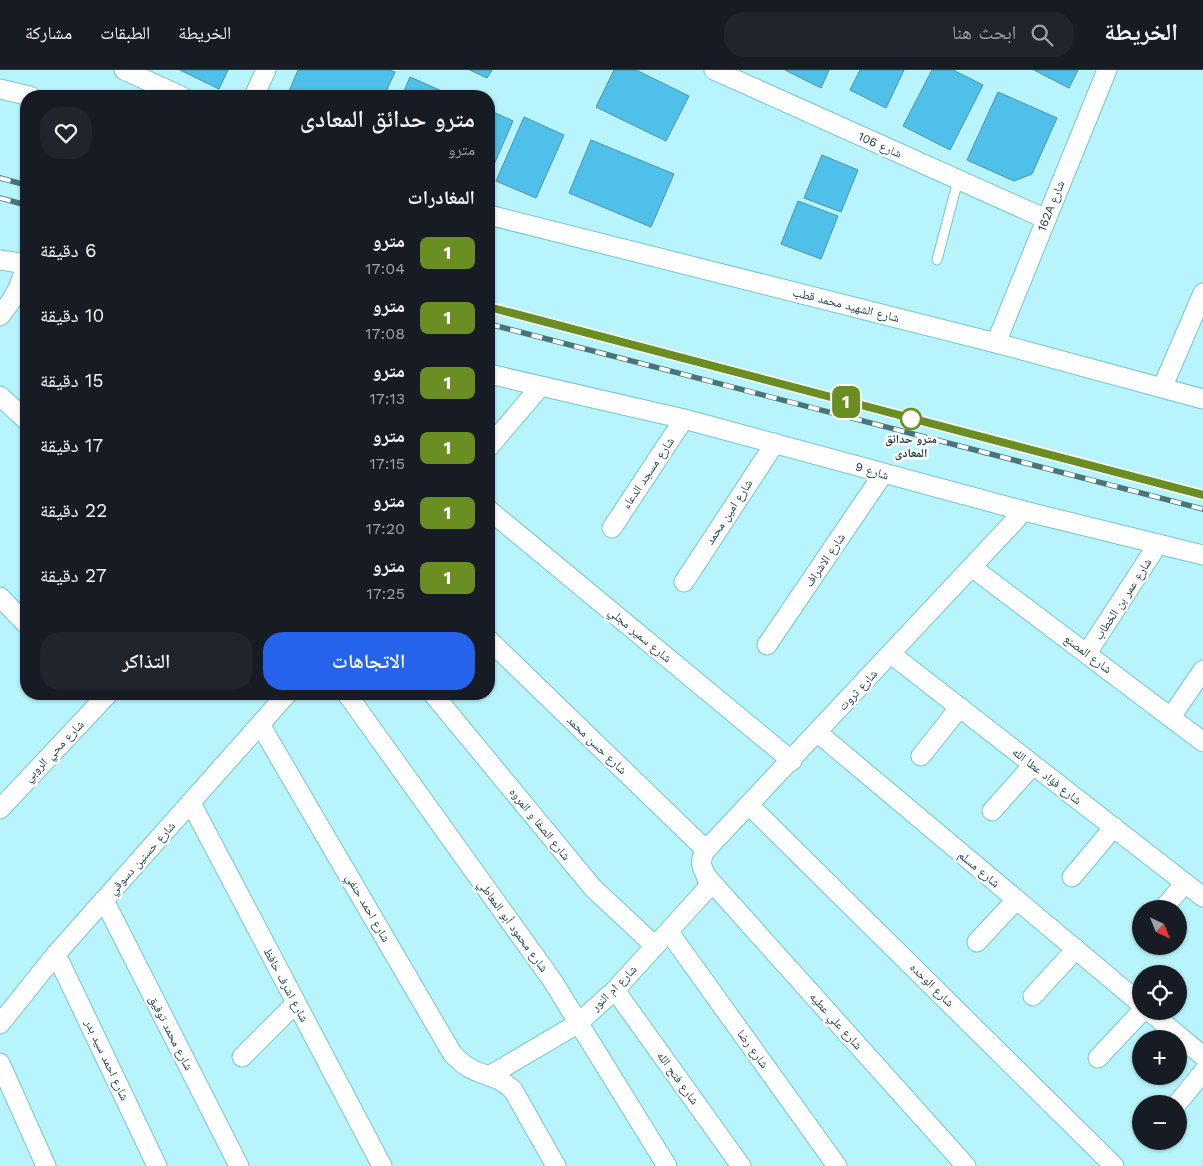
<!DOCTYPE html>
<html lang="ar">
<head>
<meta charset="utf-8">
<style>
  body { margin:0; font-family:"Work Sans","Noto Naskh Arabic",sans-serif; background:#20242c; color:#f1f3f6; direction:rtl; height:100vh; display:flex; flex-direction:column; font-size:19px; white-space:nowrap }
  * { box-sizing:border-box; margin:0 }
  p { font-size:16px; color:#9ea1a6 }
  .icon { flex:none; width:28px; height:28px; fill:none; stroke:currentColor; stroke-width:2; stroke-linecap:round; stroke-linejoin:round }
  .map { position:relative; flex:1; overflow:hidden; direction:ltr }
  .panel { position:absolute; left:20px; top:20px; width:475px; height:610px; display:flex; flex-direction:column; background:#171b24; border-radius:20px; box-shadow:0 1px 4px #0004; direction:rtl }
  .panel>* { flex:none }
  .badge { padding:0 10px; border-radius:8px; font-size:18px; line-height:32px }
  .needle { width:32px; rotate:137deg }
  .tools { position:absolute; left:1132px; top:830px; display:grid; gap:10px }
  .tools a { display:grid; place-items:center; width:55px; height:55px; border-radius:50%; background:#171b24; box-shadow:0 1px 4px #0004; font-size:25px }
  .map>.badge { position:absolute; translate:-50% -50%; box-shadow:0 0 0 2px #fff }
  h2 { padding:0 20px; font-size:19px; line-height:45px }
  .round { display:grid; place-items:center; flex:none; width:52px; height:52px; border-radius:20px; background:#20242c }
  .overview { display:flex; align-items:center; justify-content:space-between; height:85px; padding:0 20px }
  h1 { font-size:24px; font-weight:600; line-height:38px }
  .button { display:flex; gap:10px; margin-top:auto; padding:10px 20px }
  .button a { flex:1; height:58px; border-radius:20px; background:#2563eb; color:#fff; font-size:20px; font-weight:600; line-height:58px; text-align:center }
  .button a+a { background:#20242c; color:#f1f3f6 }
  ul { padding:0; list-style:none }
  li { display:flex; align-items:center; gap:15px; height:65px; padding:0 20px }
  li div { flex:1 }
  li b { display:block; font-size:19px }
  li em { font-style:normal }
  li .badge { min-width:55px; font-weight:700; text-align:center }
  header { display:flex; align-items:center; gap:30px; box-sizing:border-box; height:70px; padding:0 25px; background:#171b24; border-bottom:1px solid #363941 }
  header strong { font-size:24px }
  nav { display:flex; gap:28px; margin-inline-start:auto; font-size:18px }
  .search { width:350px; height:45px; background:#20242c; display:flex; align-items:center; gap:12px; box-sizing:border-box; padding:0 18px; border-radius:20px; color:#9ea1a6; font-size:19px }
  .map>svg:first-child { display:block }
  .building { fill:#4ec0ea; stroke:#5092ac }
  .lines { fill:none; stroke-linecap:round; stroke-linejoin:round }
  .lane-casing { stroke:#77c6cf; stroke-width:11 }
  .street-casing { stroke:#77c6cf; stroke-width:21 }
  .lane { stroke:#fff; stroke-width:9 }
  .street { stroke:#fff; stroke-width:19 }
  .rail-casing { stroke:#4b7479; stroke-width:5.5 }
  .rail { stroke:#fff; stroke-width:4; stroke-dasharray:11; stroke-linecap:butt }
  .line-casing { stroke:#fff; stroke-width:11 }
  .line { stroke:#6b8e23; stroke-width:8 }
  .stop-dot { fill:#fff; stroke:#6b8e23; stroke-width:2.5 }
  .labels { text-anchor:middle; stroke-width:5; stroke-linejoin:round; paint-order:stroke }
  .street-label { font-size:12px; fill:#204145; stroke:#fff }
  .stop-label { font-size:12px; font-weight:bold; fill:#204145; stroke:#fff }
</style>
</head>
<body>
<header>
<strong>الخريطة</strong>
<div class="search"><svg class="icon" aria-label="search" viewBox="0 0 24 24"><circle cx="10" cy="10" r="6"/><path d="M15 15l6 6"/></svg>ابحث هنا</div>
<nav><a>الخريطة</a><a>الطبقات</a><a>مشاركة</a></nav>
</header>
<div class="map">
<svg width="1203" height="1096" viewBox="0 0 1203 1096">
  <rect width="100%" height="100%" fill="#b7f4fc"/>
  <g class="building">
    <path d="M180,0H228L219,19Z"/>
    <path d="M298,0H389L395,2L384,26H287Z"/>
    <path d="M470,0H492L487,8Z"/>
    <path d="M614,0H636L689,26L666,71L596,37Z"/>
    <path d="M785,0H829L821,18Z"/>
    <path d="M860,0H904L886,38L850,20Z"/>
    <path d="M932,0H953L983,15L950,80L903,56Z"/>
    <path d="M1034,0H1078L1069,18Z"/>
    <path d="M410,7L453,26H402Z"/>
    <path d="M998,22L1057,48L1032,104L1014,111L967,90Z"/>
    <path d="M489,40L513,51L489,106Z"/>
    <path d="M524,47L564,65L536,128L496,111Z"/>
    <path d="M591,70L674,104L651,157L569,123Z"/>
    <path d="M822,85L858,100L841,142L804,128Z"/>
    <path d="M798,131L838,146L821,189L781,174Z"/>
  </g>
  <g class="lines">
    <g class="lane-casing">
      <path id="lane" d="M937,190L958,110"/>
    </g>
    <g class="street-casing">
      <g id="street">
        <path d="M124,0L181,26"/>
        <path d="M714,0L1046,149"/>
        <path d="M0,19L30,26"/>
        <path d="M254,26L266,0"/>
        <path d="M489,145L996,273L1203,329"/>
        <path d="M0,190L26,194"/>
        <path d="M0,246C14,229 21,215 26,194"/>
        <path d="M996,273L1107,0"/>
        <path d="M489,304L684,349L1024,441L1203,485"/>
        <path d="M1163,316L1203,223"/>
        <path d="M0,326L26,350"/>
        <path d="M489,377L540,317"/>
        <path d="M489,440L792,691"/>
        <path d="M612,458L684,349"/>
        <path d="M973,498L1203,672"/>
        <path d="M684,512L775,373"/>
        <path d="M0,527L26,554"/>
        <path d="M489,570L706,780"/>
        <path d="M767,575L883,404"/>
        <path d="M1087,583L1158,474"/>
        <path d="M891,584L1203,827"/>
        <path d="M347,624L552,910L667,1096"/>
        <path d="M433,624L593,818L655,876"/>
        <path d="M1171,647L1203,600"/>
        <path d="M261,656L452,983C474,1009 492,1000 513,1020L556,1096"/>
        <path d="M818,663L1141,934"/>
        <path d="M921,686L960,637"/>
        <path d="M191,733L382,1096"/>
        <path d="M749,735L1114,1096"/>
        <path d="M0,739L108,624"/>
        <path d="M992,741L1033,695"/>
        <path d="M707,807L966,1096"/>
        <path d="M1072,807L1114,757"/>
        <path d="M104,830L239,1096"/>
        <path d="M1163,839L1185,813"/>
        <path d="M669,862L837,1096"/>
        <path d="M977,872L1016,830"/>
        <path d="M56,884L157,1096"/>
        <path d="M615,920L741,1096"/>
        <path d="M1033,926L1076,879"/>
        <path d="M1149,941L1203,986"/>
        <path d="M0,954L56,884L287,624"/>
        <path d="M242,987L296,933"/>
        <path d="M1098,988L1142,941"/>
        <path d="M0,993L46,1096"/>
        <path d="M489,1006L577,954L615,920L706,820C713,803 693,799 706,780L1024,441"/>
        <path d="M1177,1034L1203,1002"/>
      </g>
    </g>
    <use href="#lane" class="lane"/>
    <use href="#street" class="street"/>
    <g class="rail-casing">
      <g id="rail">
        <path d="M0,108L26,115"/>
        <path d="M0,128L26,135"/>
        <path d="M489,237L1203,425"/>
        <path d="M489,254L1203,439"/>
      </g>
    </g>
    <use href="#rail" class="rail"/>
  </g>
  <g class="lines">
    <g class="line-casing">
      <path id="line" d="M489,237L1203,425"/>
    </g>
    <use href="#line" class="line"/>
  </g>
  <circle class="stop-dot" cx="911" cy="349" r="10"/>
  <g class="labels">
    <g class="street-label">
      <text transform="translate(880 75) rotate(24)" y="4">شارع 106</text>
      <text transform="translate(1051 136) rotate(-68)" y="4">162A شارع</text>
      <text transform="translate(846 235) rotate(14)" y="4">شارع الشهيد محمد قطب</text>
      <text transform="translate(872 401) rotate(16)" y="4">شارع 9</text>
      <text transform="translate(648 403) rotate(-56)" y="4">شارع مسجد الدعاء</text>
      <text transform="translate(729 442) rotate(-57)" y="4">شارع امين محمد</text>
      <text transform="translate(825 490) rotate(-56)" y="4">شارع الاشراف</text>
      <text transform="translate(1123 529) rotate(-57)" y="4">شارع عمر بن الخطاب</text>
      <text transform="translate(640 565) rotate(40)" y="4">شارع سمير مجلي</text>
      <text transform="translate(1088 584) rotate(37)" y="4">شارع المصنع</text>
      <text transform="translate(858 620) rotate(-47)" y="4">شارع ثروت</text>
      <text transform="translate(597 675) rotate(44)" y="4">شارع حسن محمد</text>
      <text transform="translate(54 681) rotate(-46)" y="4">شارع محي الروبي</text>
      <text transform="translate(1047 706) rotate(38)" y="4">شارع فؤاد عطا الله</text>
      <text transform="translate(540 754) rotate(51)" y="4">شارع الصفا و المروه</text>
      <text transform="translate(142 788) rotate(-48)" y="4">شارع حسنين دسوقي</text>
      <text transform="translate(979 799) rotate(40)" y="4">شارع مسلم</text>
      <text transform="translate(368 838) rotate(60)" y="4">شارع احمد حنفي</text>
      <text transform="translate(513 856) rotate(54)" y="4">شارع محمود أبو المعاطي</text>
      <text transform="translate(286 915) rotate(62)" y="4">شارع اشرف حافظ</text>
      <text transform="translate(932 915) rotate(45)" y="4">شارع الوحده</text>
      <text transform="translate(614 918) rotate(-45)" y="4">شارع ام النور</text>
      <text transform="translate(836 951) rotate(48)" y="4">شارع علي عطيه</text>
      <text transform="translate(171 963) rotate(63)" y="4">شارع محمد توفيق</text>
      <text transform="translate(753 979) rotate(54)" y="4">شارع رضا</text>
      <text transform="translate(107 990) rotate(65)" y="4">شارع احمد سيد بدر</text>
      <text transform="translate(678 1008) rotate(54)" y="4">شارع فتح الله</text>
    </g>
    <g class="stop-label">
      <text x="911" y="373">مترو حدائق<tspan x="911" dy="14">المعادى</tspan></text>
    </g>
  </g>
</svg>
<div class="tools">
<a><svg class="needle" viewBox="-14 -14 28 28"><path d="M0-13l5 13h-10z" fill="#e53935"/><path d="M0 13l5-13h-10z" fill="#9ea1a6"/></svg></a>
<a><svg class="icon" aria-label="locate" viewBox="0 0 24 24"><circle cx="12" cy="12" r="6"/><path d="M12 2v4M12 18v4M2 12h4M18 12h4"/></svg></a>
<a>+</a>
<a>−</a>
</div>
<b class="badge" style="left:846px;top:332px;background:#6b8e23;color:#fff">1</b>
<section class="panel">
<div class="overview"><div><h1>مترو حدائق المعادى</h1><p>مترو</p></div><a class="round"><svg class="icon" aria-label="heart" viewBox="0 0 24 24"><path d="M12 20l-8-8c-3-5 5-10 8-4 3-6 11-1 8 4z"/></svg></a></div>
<h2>المغادرات</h2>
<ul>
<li><span class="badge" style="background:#6b8e23;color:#fff">1</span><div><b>مترو</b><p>17:04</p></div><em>6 دقيقة</em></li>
<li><span class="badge" style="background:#6b8e23;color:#fff">1</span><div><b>مترو</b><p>17:08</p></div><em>10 دقيقة</em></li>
<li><span class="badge" style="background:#6b8e23;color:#fff">1</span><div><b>مترو</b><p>17:13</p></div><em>15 دقيقة</em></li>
<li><span class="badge" style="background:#6b8e23;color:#fff">1</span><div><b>مترو</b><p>17:15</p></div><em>17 دقيقة</em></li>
<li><span class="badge" style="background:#6b8e23;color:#fff">1</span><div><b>مترو</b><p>17:20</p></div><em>22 دقيقة</em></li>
<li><span class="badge" style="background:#6b8e23;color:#fff">1</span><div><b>مترو</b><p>17:25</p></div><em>27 دقيقة</em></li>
</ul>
<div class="button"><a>الاتجاهات</a><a>التذاكر</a></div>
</section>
</div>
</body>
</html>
